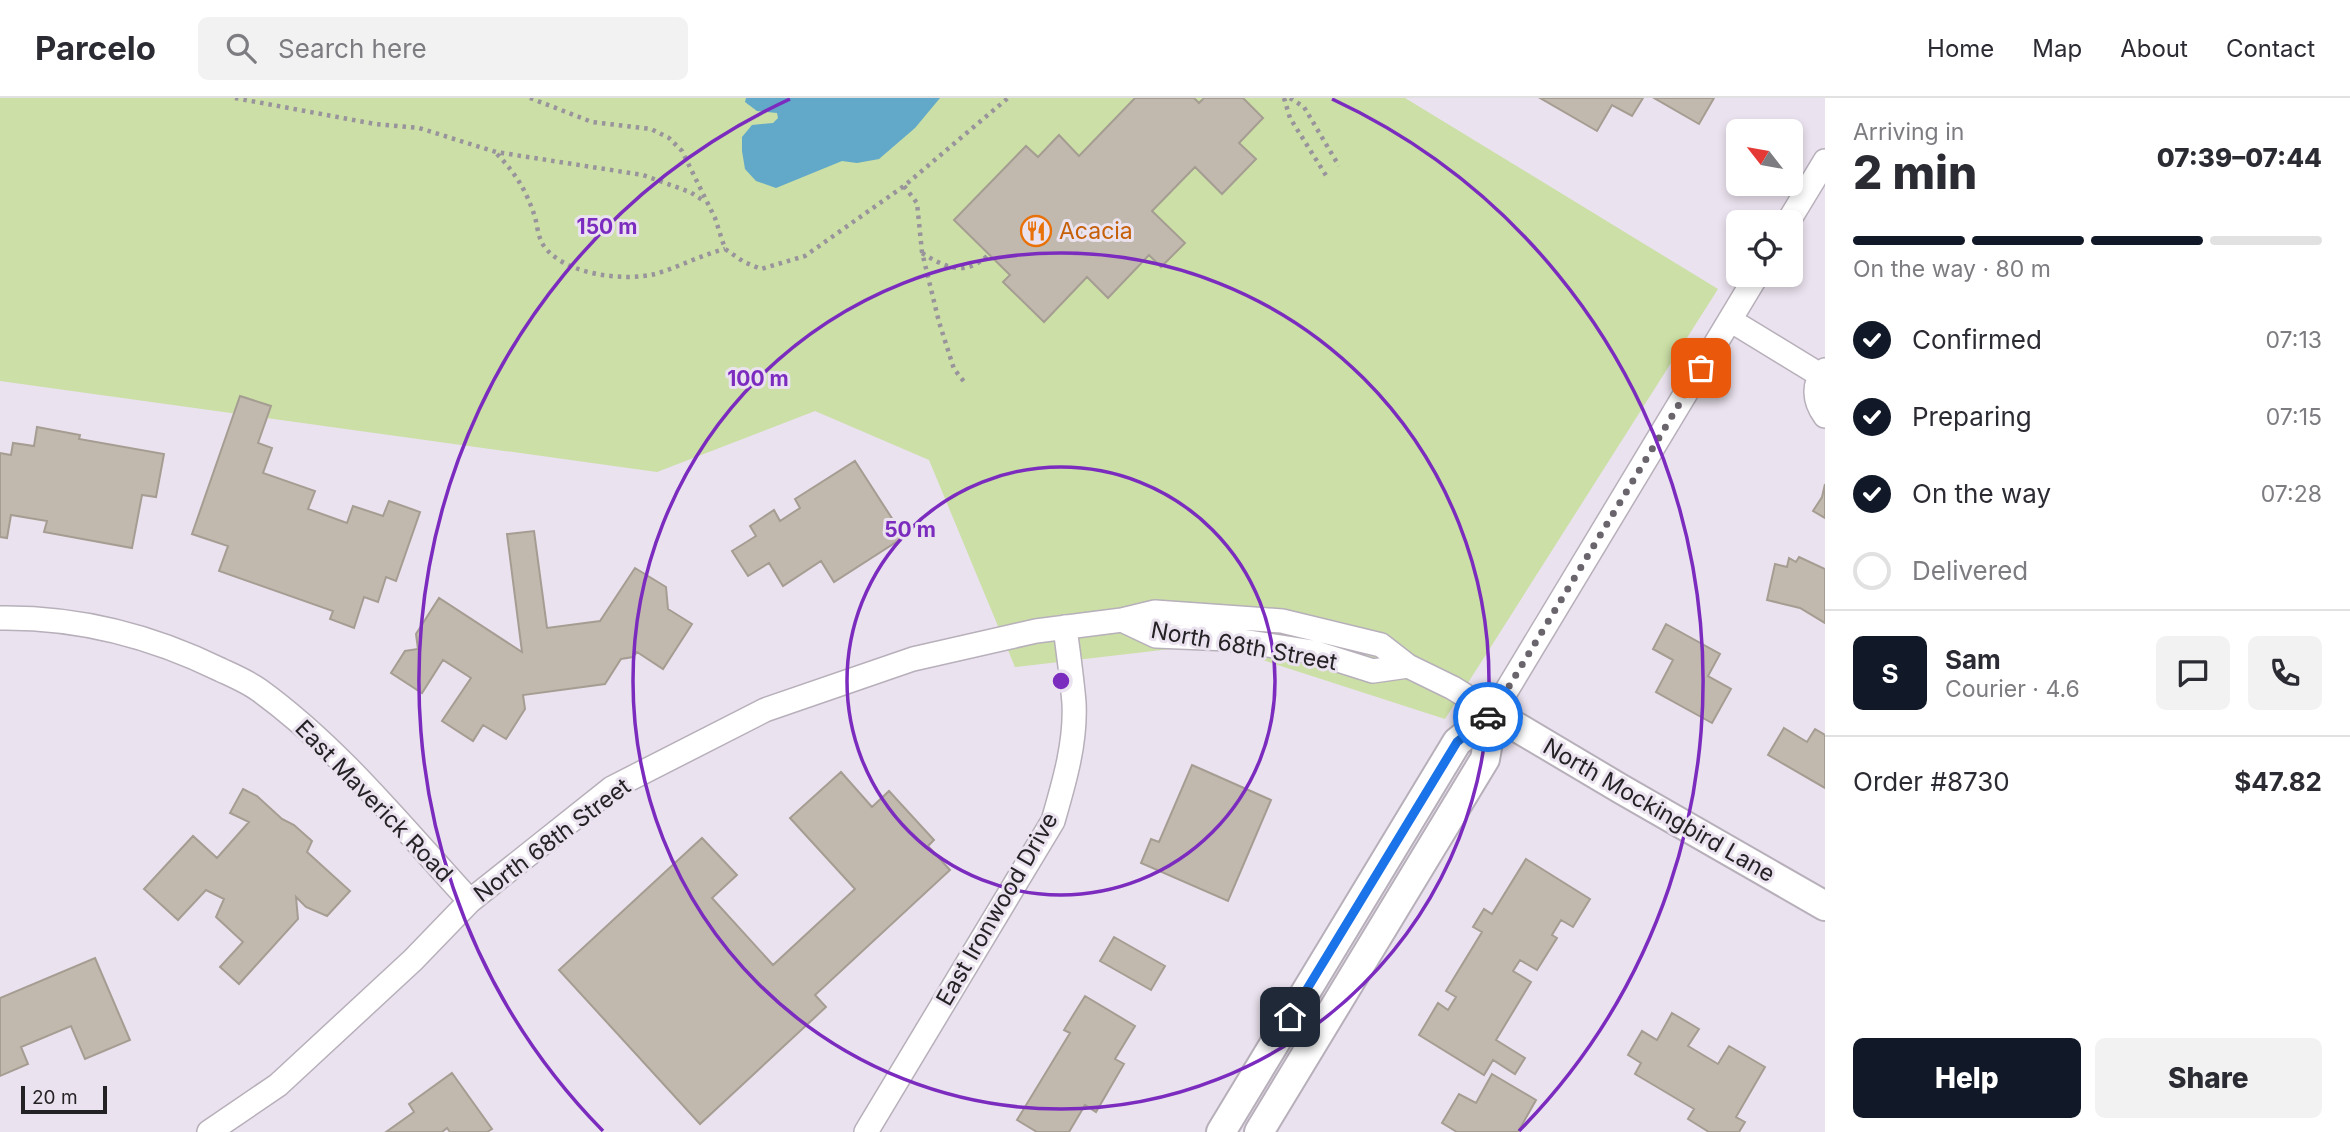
<!DOCTYPE html>
<html lang="en">
<head>
<meta charset="utf-8">
<style>
  :root { --surface:#fff; --page:#f2f2f3; --text:#2b2b33; --muted:#7c7c81; --line:#e1e1e2; --accent:#111827 }
  body { margin:0; font-family:Inter,sans-serif; background:var(--page); color:var(--text); height:100vh; display:flex; flex-direction:column; font-size:26px; white-space:nowrap }
  * { box-sizing:border-box; margin:0 }
  p { font-size:23px; color:var(--muted) }
  .icon { flex:none; width:38px; height:38px; fill:none; stroke:currentColor; stroke-width:2; stroke-linecap:round; stroke-linejoin:round }
  .map { position:relative; flex:1; overflow:hidden }
  .details { display:flex; flex-direction:column; background:var(--surface); width:525px }
  .details>* { flex:none }
  .needle { width:46px; rotate:301deg }
  .buttons { position:absolute; left:1726px; top:21px; display:grid; gap:14px }
  .buttons a { display:grid; place-items:center; width:77px; height:77px; border-radius:10px; background:var(--surface); box-shadow:0 4px 10px #0003; font-size:35px }
  .scale { position:absolute; left:21px; bottom:18px; width:86px; box-sizing:border-box; padding-left:7px; border:4px solid #252226; border-top:0; font-size:19px; line-height:24px; white-space:nowrap; color:#252226; -webkit-text-stroke:5px #eae2ee; paint-order:stroke }
  .pin { position:absolute; display:grid; place-items:center; width:60px; height:60px; color:#fff; margin:-30px; border-radius:14px; box-shadow:0 4px 10px #0006 }
  .courier { position:absolute; display:grid; place-items:center; width:70px; height:70px; margin:-35px; border:5px solid #1a73e8; border-radius:50%; background:#fff; color:#222; box-shadow:0 2px 9px #0007 }
  .summary em { font-style:normal; font-weight:800 }
  .summary div { display:flex; flex-direction:column-reverse }
  .summary { display:flex; align-items:center; justify-content:space-between; height:119px; padding:0 28px }
  h1 { font-size:46px; font-weight:800; line-height:52px }
  .bar { display:grid; grid-template-columns:repeat(4,1fr); gap:10px 7px; align-content:center; height:84px; padding:0 28px }
  .bar i { height:9px; border-radius:5px; background:var(--line) }
  .bar .on { background:var(--accent) }
  .bar p { grid-column:span 4 }
  .line { display:flex; align-items:center; gap:18px; padding:0 28px; border-top:2px solid var(--line) }
  .line div { flex:1 }
  .round { display:grid; place-items:center; flex:none; width:74px; height:74px; border-radius:10px; background:var(--page) }
  ol { padding:0 28px; list-style:none }
  li { display:flex; align-items:center; gap:21px; height:77px }
  li p { margin-inline-start:auto }
  li .icon { padding:7px; border-radius:50%; background:var(--accent); color:#fff; stroke-width:4 }
  li:last-child { color:var(--muted) }
  li i { width:38px; height:38px; border:4px solid var(--line); border-radius:50% }
  .button { display:flex; gap:14px; margin-top:auto; padding:14px 28px }
  .button a { flex:1; height:80px; border-radius:10px; background:var(--accent); color:#fff; font-size:28px; font-weight:800; line-height:80px; text-align:center }
  .button a+a { background:var(--page); color:var(--text) }
  header { display:flex; align-items:center; gap:42px; box-sizing:border-box; height:98px; padding:0 35px; background:var(--surface); border-bottom:2px solid var(--line) }
  header strong { font-size:33px }
  nav { display:flex; gap:38px; margin-inline-start:auto; font-size:24px }
  .search { width:490px; height:63px; background:var(--page); display:flex; align-items:center; gap:18px; box-sizing:border-box; padding:0 24px; border-radius:10px; color:var(--muted); font-size:26px }
  main { display:flex; flex:1; min-height:0 }
  .map>svg:first-child { display:block }
  .green { fill:#cbdfa6 }
  .water { fill:#61a8c9 }
  .building { fill:#c2b9ae; stroke:#a59d92; stroke-width:2 }
  .lines { fill:none; stroke-linecap:round; stroke-linejoin:round }
  .minor-casing { stroke:#b7afba; stroke-width:26 }
  .tertiary-casing { stroke:#b7afba; stroke-width:32 }
  .path { stroke:#99939c; stroke-width:4.5; stroke-dasharray:3.5 5; stroke-linecap:butt }
  .minor { stroke:#fff; stroke-width:23 }
  .tertiary { stroke:#fff; stroke-width:28 }
  .done { stroke:#6a656c; stroke-width:7; stroke-dasharray:0 12.6 }
  .route { stroke:#1a73e8; stroke-width:9 }
  .ring { fill:none; stroke:#7b2cbf; stroke-width:3.5 }
  .labels { text-anchor:middle; stroke-width:6; stroke-linejoin:round; paint-order:stroke }
  .food-label { font-size:23px; fill:#c56008; stroke:#eae2ee; text-anchor:start }
  .street-label { font-size:23px; fill:#252226; stroke:#eae2ee }
  .centre { fill:#7b2cbf; stroke:#eae2ee; stroke-width:3.5 }
  .ring-label { font-size:21px; text-anchor:middle; font-weight:bold; fill:#7b2cbf; stroke:#eae2ee; stroke-width:6; stroke-linejoin:round; paint-order:stroke }
</style>
</head>
<body>
<header>
<strong>Parcelo</strong>
<div class="search"><svg class="icon" aria-label="search" viewBox="0 0 24 24"><circle cx="10" cy="10" r="6"/><path d="M15 15l6 6"/></svg>Search here</div>
<nav><a>Home</a><a>Map</a><a>About</a><a>Contact</a></nav>
</header>
<main>
<div class="map">
<svg width="1825" height="1034" viewBox="0 0 1825 1034">
  <rect width="100%" height="100%" fill="#eae2ee"/>
  <path class="green" d="M 0,0 L 1405,0 L 1718,191 L 1445,621 L 1213,546 L 1015,569 L 929,362 L 815,313 L 657,374 L 0,283 Z"/>
  <path class="water" d="M 746,0 L 940,0 L 915,30 L 879,61 L 857,65 L 842,63 L 776,90 L 756,83 L 745,71 L 742,53 L 742,39 L 752,27 L 773,25 L 778,20 L 777,15 L 757,13 L 745,4 Z"/>
  <path class="building" d="M 1135,0 L 1194,0 L 1199,5 L 1204,0 L 1243,0 L 1263,20 L 1239,45 L 1256,61 L 1222,96 L 1195,69 L 1152,113 L 1185,145 L 1161,169 L 1149,157 L 1108,200 L 1087,179 L 1044,224 L 1003,184 L 1010,177 L 954,122 L 1026,48 L 1038,59 L 1059,37 L 1079,58 Z
    M 1540,0 L 1643,0 L 1632,18 L 1612,7 L 1597,33 Z
    M 1654,0 L 1714,0 L 1699,26 Z
    M 240,298 L 271,308 L 258,345 L 272,350 L 263,375 L 315,393 L 308,411 L 347,425 L 353,408 L 383,418 L 389,403 L 420,414 L 396,483 L 386,479 L 378,504 L 364,499 L 354,530 L 330,521 L 333,513 L 219,473 L 228,448 L 192,436 Z
    M 37,329 L 80,337 L 79,341 L 164,356 L 156,399 L 142,397 L 132,450 L 44,434 L 47,423 L 11,417 L 7,440 L 0,439 L 0,355 L 11,357 L 13,345 L 34,348 Z
    M 855,363 L 904,439 L 834,484 L 821,463 L 783,488 L 769,465 L 748,478 L 732,453 L 756,438 L 750,428 L 774,412 L 780,423 L 800,410 L 795,401 Z
    M 1825,386 L 1825,420 L 1813,413 L 1822,399 Z
    M 534,433 L 547,530 L 600,523 L 635,470 L 666,489 L 668,511 L 692,526 L 663,571 L 637,554 L 633,559 L 621,561 L 605,586 L 523,597 L 525,611 L 506,641 L 483,627 L 473,643 L 442,623 L 471,580 L 443,562 L 422,595 L 391,575 L 405,553 L 418,551 L 416,536 L 439,500 L 522,554 L 507,436 Z
    M 1799,459 L 1825,471 L 1825,525 L 1800,510 L 1767,502 L 1775,466 L 1787,469 L 1789,460 L 1796,464 Z
    M 1666,526 L 1720,556 L 1708,578 L 1731,591 L 1712,625 L 1656,594 L 1673,562 L 1653,551 Z
    M 1784,630 L 1807,644 L 1815,631 L 1825,637 L 1825,690 L 1768,657 Z
    M 1192,667 L 1271,702 L 1228,803 L 1141,765 L 1151,741 L 1159,744 Z
    M 841,674 L 872,709 L 889,693 L 934,742 L 928,748 L 950,772 L 815,897 L 826,909 L 700,1026 L 559,872 L 702,740 L 737,777 L 712,800 L 773,867 L 855,791 L 790,720 Z
    M 243,691 L 257,698 L 282,721 L 294,727 L 312,743 L 307,754 L 350,793 L 327,818 L 306,809 L 296,799 L 298,821 L 239,886 L 220,869 L 243,844 L 216,819 L 224,801 L 206,792 L 178,822 L 144,791 L 193,738 L 217,760 L 249,724 L 230,715 Z
    M 1526,761 L 1590,801 L 1573,829 L 1561,822 L 1552,837 L 1557,840 L 1537,872 L 1520,862 L 1513,873 L 1531,884 L 1496,942 L 1525,960 L 1515,976 L 1493,962 L 1484,977 L 1419,937 L 1438,905 L 1448,912 L 1456,899 L 1446,893 L 1482,834 L 1473,829 L 1484,811 L 1492,816 Z
    M 1114,839 L 1165,868 L 1151,892 L 1100,863 Z
    M 95,860 L 130,942 L 85,961 L 71,928 L 21,949 L 28,966 L 0,978 L 0,900 Z
    M 1085,898 L 1135,928 L 1115,961 L 1124,966 L 1096,1014 L 1085,1007 L 1069,1034 L 1037,1034 L 1017,1022 L 1070,935 L 1064,932 Z
    M 1672,915 L 1699,931 L 1688,948 L 1718,966 L 1729,948 L 1765,969 L 1736,1019 L 1745,1024 L 1739,1034 L 1709,1034 L 1688,1021 L 1694,1011 L 1635,976 L 1641,965 L 1628,957 L 1642,933 L 1657,942 Z
    M 452,975 L 492,1031 L 487,1034 L 450,1034 L 447,1030 L 442,1034 L 386,1034 L 414,1014 L 409,1006 Z
    M 1492,976 L 1536,1002 L 1518,1034 L 1457,1034 L 1442,1025 L 1459,996 L 1476,1005 Z"/>
  <g class="lines">
    <g class="minor-casing">
      <path id="minor" d="M 1788,124 L 1825,63
        M 1730,222 L 1820,277
        M 1825,272 C 1812,286 1814,303 1825,318
        M 0,520 C 77,519 152,538 221,572 C 234,578 248,584 259,592 C 339,650 403,730 470,803
        M 1122,522 L 1156,538 L 1229,541 L 1313,554 L 1373,573 L 1408,568
        M 209,1034 L 278,987 L 413,862 L 470,803 L 612,690 L 765,612 L 913,561 L 1036,533 L 1122,522 L 1155,514 L 1282,523 L 1381,547 L 1408,568 L 1453,590 L 1493,615 L 1757,177
        M 866,1034 L 1053,723 C 1064,685 1076,645 1074,605 C 1072,580 1068,554 1065,529"/>
    </g>
    <g class="tertiary-casing">
      <path id="tertiary" d="M 1493,615 L 1621,691 L 1825,808
        M 1221,1034 L 1457,644 L 1493,615
        M 1259,1034 L 1485,661 L 1493,615"/>
    </g>
    <path class="path" d="M 235,0 L 375,26 L 419,30 L 496,54 L 643,77 L 690,94 L 704,103
      M 530,0 L 592,24 L 651,31 L 669,40 L 682,53 L 715,120 L 725,151 L 744,164 L 761,171 L 805,158 L 904,88 L 1008,0
      M 1284,0 L 1290,20 L 1327,79
      M 1290,0 L 1304,9 L 1339,68
      M 497,56 C 516,76 526,92 535,119 C 537,127 538,137 542,145 C 560,176 622,184 655,176 C 679,169 701,157 725,151
      M 904,88 L 917,105 L 922,154 L 939,224 L 954,271 L 965,285
      M 922,155 C 945,169 964,179 987,158"/>
    <use href="#minor" class="minor"/>
    <use href="#tertiary" class="tertiary"/>
  </g>
  <g class="lines">
    <path class="done" d="M 1488,619 L 1493,615 L 1701,270"/>
    <path class="route" d="M 1290,919 L 1457,644 L 1488,619"/>
  </g>
  <g class="ring">
    <circle cx="1061" cy="583" r="214"/>
    <circle cx="1061" cy="583" r="428"/>
    <path d="M603 1033A642 642 0 0 1 790 1M1332 1A642 642 0 0 1 1519 1033"/>
  </g>
  <defs>
    <g id="restaurant-ring" transform="scale(1.575)"><circle r="9.5" fill="#eae2ee" stroke="#e8710a" stroke-width="1.5"/><path d="M-5-6h1v4h1v-4h1v4h1v-4h1v5L-1.5 .5V6h-2V.5L-5-1ZM5-6V6H3V1.5H1.5Q1.5-4 5-6Z" fill="#e8710a"/></g>
  </defs>
  <g fill-rule="evenodd">
    <use href="#restaurant-ring" x="1036" y="133"/>
  </g>
  <g class="labels">
    <g class="food-label">
      <text x="1059" y="141">Acacia</text>
    </g>
    <g class="street-label">
      <text transform="translate(1244 548) rotate(10)" y="8">North 68th Street</text>
      <text transform="translate(374 703) rotate(46)" y="8">East Maverick Road</text>
      <text transform="translate(1659 712) rotate(30)" y="8">North Mockingbird Lane</text>
      <text transform="translate(552 742) rotate(-37)" y="8">North 68th Street</text>
      <text transform="translate(997 811) rotate(-60)" y="8">East Ironwood Drive</text>
    </g>
  </g>
  <circle cx="1061" cy="583" r="10" class="centre"/>
  <g class="ring-label">
    <text x="607" y="136">150 m</text>
    <text x="758" y="288">100 m</text>
    <text x="910" y="439">50 m</text>
  </g>
</svg>
<div class="buttons">
<a><svg class="needle" viewBox="-14 -14 28 28"><path d="M0-13l5 13h-10z" fill="#e53935"/><path d="M0 13l5-13h-10z" fill="#7c7c81"/></svg></a>
<a><svg class="icon" aria-label="locate" viewBox="0 0 24 24"><circle cx="12" cy="12" r="6"/><path d="M12 2v4M12 18v4M2 12h4M18 12h4"/></svg></a>
</div>
<div class="scale">20 m</div>
<div class="pin" style="left:1701px;top:270px;background:#ea580c"><svg class="icon" aria-label="bag" viewBox="0 0 24 24"><path d="M5 8h14l-1 12H6zM9 8a3 3 0 0 1 6 0"/></svg></div>
<div class="pin" style="left:1290px;top:919px;background:#1f2937"><svg class="icon" aria-label="home" viewBox="0 0 24 24"><path d="M3 11l9-7 9 7M6 9v11h12V9"/></svg></div>
<div class="courier" style="left:1488px;top:619px"><svg class="icon" aria-label="car" viewBox="0 0 24 24"><path d="M5 17H2v-5l4-1 3-4h7l3 4 3 1v5h-3M9 17h6M6 11h13"/><circle cx="7" cy="17" r="2"/><circle cx="17" cy="17" r="2"/></svg></div>
</div>
<section class="details">
<div class="summary"><div><h1>2 min</h1><p>Arriving in</p></div><em>07:39–07:44</em></div>
<div class="bar"><i class="on"></i><i class="on"></i><i class="on"></i><i></i><p>On the way · 80 m</p></div>
<ol>
<li><svg class="icon" aria-label="check" viewBox="0 0 24 24"><path d="M5 12l5 5 9-10"/></svg>Confirmed<p>07:13</p></li>
<li><svg class="icon" aria-label="check" viewBox="0 0 24 24"><path d="M5 12l5 5 9-10"/></svg>Preparing<p>07:15</p></li>
<li><svg class="icon" aria-label="check" viewBox="0 0 24 24"><path d="M5 12l5 5 9-10"/></svg>On the way<p>07:28</p></li>
<li><i></i>Delivered</li>
</ol>
<div class="line" style="height:126px"><b class="round" style="background:var(--accent);color:#fff">S</b><div><b>Sam</b><p>Courier · 4.6</p></div><a class="round"><svg class="icon" aria-label="chat" viewBox="0 0 24 24"><path d="M4 5h16v11H9l-5 4z"/></svg></a><a class="round"><svg class="icon" aria-label="phone" viewBox="0 0 24 24"><path d="M5 4h4l2 5-3 2q2 4 5 5l2-3 5 2v4C11 20 4 13 5 4z"/></svg></a></div>
<div class="line" style="height:91px"><div>Order #8730</div><b>$47.82</b></div>
<div class="button"><a>Help</a><a>Share</a></div>
</section>
</main>
</body>
</html>
